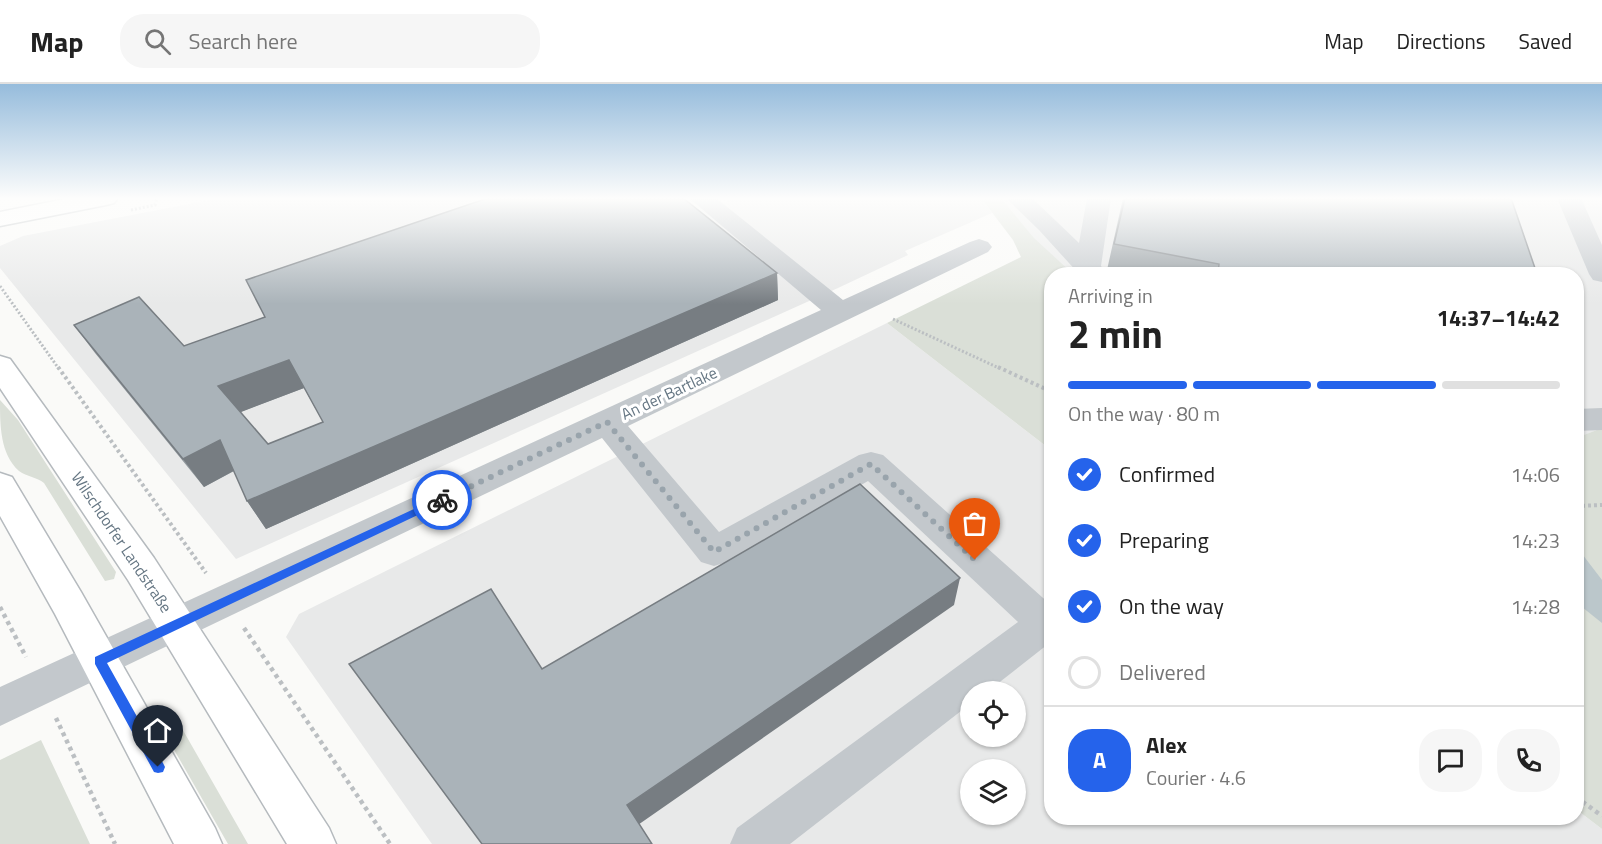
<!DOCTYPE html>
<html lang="en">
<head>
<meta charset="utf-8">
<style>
  :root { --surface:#fff; --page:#f6f6f6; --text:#222; --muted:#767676; --line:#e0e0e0; --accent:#2563eb }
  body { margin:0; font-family:"Titillium Web",sans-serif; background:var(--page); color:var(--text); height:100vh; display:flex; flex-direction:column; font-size:22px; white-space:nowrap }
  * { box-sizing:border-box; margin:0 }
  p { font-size:20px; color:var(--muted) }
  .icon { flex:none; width:33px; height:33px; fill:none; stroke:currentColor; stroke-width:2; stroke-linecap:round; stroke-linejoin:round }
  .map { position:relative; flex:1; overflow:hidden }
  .sheet { position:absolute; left:1044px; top:183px; width:540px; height:558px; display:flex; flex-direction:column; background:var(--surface); border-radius:24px; box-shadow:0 2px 4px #0004 }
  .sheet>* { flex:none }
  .tools { position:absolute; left:960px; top:597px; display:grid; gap:12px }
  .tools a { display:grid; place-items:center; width:66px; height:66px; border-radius:50%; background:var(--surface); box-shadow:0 2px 4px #0004; font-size:30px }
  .pin { position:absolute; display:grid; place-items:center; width:51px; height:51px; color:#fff; margin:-62px -26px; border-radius:50% 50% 50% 0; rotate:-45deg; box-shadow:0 0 6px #0007 }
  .pin .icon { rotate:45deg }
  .courier { position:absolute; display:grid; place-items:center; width:60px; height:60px; margin:-30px; border:4px solid #2563eb; border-radius:50%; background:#fff; color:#222; box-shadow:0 2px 8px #0007 }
  .overview em { font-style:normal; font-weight:700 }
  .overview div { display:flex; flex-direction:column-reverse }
  .overview { display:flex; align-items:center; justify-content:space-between; height:102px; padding:0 24px }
  h1 { font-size:39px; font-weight:700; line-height:45px }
  .bar { display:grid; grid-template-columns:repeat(4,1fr); gap:9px 6px; align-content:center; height:72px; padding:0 24px }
  .bar i { height:8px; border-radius:4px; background:var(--line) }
  .bar .selected { background:var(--accent) }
  .bar p { grid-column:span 4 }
  .line { display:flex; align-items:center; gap:15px; padding:0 24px; border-top:2px solid var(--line) }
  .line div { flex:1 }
  .round { display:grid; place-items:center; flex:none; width:63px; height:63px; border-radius:24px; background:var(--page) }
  ol { padding:0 24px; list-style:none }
  li { display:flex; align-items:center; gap:18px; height:66px }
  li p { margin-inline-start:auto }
  li .icon { padding:6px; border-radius:50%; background:var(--accent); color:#fff; stroke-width:4 }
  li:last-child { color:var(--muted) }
  li i { width:33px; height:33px; border:3px solid var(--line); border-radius:50% }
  header { display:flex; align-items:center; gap:36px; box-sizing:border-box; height:84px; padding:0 30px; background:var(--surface); border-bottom:2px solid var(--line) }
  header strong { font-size:28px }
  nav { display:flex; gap:33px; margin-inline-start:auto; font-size:21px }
  .search { width:420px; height:54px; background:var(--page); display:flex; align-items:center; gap:15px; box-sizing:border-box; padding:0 21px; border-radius:24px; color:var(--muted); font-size:22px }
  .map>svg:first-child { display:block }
  .built { fill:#e8e9e9; fill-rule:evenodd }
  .green { fill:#dadfd7 }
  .water { fill:#bbc7cb }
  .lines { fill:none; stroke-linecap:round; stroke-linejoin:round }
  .major-casing { stroke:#b5babe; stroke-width:3 }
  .path-far2 { stroke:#bbbfc2; stroke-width:3; stroke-dasharray:2 2; stroke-linecap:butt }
  .path-far1 { stroke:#bbbfc2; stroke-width:4; stroke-dasharray:3 3; stroke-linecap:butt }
  .path { stroke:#bbbfc2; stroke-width:4.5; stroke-dasharray:4 4; stroke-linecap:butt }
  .minor { fill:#c3c8cc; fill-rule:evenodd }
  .major { fill:#fff; fill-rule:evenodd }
  .wall { fill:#929a9f; fill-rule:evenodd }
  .shaded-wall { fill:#777d82 }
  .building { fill:#aab3b9; stroke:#777d82; stroke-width:1.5; fill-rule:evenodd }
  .route { fill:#2563eb }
  .done { stroke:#99a4ac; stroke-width:6; stroke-dasharray:0 10.8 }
  .labels { text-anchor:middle; stroke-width:6; stroke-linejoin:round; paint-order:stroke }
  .street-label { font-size:16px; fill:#657683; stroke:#fff }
</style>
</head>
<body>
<header>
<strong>Map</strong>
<div class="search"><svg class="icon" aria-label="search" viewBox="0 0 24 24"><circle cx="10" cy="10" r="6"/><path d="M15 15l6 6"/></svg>Search here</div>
<nav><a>Map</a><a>Directions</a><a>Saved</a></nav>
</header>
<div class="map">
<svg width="1602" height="760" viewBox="0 0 1602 760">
  <rect width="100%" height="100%" fill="#fafaf8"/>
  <path class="built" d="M 220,114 L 717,114 L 723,119 L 735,114 L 981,114 L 992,129 L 905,167 L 908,171 L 838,204 L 236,475 L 0,184 L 0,162 L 23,152 Z
    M 1001,114 L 1602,114 L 1602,344 L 1577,354 L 1576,190 L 1063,190 Z
    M 887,239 L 1051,366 L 1052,734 L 1576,734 L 1577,726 L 1602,745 L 1602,760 L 432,760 L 286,553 L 299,530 ZM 970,608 L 1016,608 L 1016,652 L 970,652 ZM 970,686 L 1016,686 L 1016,730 L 970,730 Z"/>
  <path class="green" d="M 981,114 L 1001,114 L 1034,154 L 1073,190 L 1052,190 L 1051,366 L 887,239 L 1021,173 L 1013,156 Z
    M 0,316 L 18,336 L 116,488 L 114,495 L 105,497 L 44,399 C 37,393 27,393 19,387 C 0,370 0,341 0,316 Z
    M 1602,344 L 1602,745 L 1577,726 L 1576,354 Z
    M 176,634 L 248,760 L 228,760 L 161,643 Z
    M 41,656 L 90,760 L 0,760 L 0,676 Z"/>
  <path class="water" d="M 1576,462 L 1602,496 L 1602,539 L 1577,519 Z"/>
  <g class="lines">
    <g class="major-casing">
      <path id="major" d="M 70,114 L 118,114 L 114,119 L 106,121 L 0,142 L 0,128 Z
        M 0,272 L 10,275 L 154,474 L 329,744 L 336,760 L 287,760 L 128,496 L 0,304 Z
        M 0,389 L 12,393 L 81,508 L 215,744 L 222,760 L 174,760 L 55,530 L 0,432 Z"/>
    </g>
    <path class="path-far2" d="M 131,126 L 155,121 L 157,114
      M 0,202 L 59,285
      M 893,235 L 1001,285"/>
    <path class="path-far1" d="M 58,283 L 206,489
      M 998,283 L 1052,308
      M 1576,422 L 1602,421"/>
    <path class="path" d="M 0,523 L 26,573
      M 244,544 L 390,760
      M 56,634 L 115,760
      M 1576,713 L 1602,732"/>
    <path class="minor" d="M 689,114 L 716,114 L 843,216 L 970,158 L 979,155 L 988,158 L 992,163 L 988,168 L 628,342 L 719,448 L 859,371 L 871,368 L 883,371 L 1052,522 L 1052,557 L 987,608 L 970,608 L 970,620 L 790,760 L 730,760 L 737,744 L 1018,538 L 868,397 L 727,478 L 714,482 L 701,478 L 602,354 L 0,642 L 0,603 L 821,226 Z
      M 1006,114 L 1032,114 L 1079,159 L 1087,114 L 1111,114 L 1101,182 L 1107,190 L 1079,190 L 1039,146 Z
      M 1557,114 L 1581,114 L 1602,161 L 1602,198 L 1593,196 L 1589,190 Z
      M 1602,324 L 1602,346 L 1576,347 L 1576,325 Z"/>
    <use href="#major" class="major"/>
  </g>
  <path class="wall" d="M 1123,114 L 1511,114 L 1537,190 L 1131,190 L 1107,186 Z
    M 777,189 L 778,216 L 266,445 L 247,417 L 234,387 L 204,403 L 95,269 L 74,241 L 184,262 L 265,233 ZM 304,304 L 323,338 L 268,360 L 240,328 Z"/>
  <path class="shaded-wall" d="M 777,189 L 778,216 L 266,445 L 247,417 Z
    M 289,276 L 304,304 L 236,330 L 218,302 Z
    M 220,356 L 239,384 L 204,403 L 183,375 Z
    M 960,494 L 954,521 L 635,743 L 627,721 Z"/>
  <path class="building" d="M 488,114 L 683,114 L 777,189 L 247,417 L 220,356 L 183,375 L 74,241 L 139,213 L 184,262 L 265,233 L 246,196 ZM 289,276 L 323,338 L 268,360 L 218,302 Z
    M 1125,114 L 1511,114 L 1537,190 L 1218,190 L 1219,180 L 1114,160 Z
    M 860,400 L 960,494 L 627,721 L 652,760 L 482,760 L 349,580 L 491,505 L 542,585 Z"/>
  <linearGradient id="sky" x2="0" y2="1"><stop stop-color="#96bcdc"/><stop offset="0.52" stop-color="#fdfdfc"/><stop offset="1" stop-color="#fdfdfc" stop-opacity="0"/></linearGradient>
  <rect width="1602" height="220" fill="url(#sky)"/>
  <path class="route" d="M 442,412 L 447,416 L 445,418 L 107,579 L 163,679 L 165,683 L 163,688 L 158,689 L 154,688 L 95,580 L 95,573 Z"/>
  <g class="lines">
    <path class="done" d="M 442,416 L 607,338 L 714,468 L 871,380 L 975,476"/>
  </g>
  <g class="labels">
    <g class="street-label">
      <text transform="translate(669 309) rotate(-25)" y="6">An der Bartlake</text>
      <text transform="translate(122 458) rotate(56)" y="6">Wilschdorfer Landstraße</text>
    </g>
  </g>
</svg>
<div class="tools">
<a><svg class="icon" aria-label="locate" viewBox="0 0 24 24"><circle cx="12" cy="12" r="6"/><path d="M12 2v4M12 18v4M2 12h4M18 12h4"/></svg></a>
<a><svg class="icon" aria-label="layers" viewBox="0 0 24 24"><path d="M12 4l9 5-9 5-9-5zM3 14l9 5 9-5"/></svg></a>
</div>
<div class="pin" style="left:975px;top:476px;background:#ea580c"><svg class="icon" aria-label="bag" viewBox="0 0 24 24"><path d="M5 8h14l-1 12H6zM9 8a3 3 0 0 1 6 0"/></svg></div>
<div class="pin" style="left:158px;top:683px;background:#1f2937"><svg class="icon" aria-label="home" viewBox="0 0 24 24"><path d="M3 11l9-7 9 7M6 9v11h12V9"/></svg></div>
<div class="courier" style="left:442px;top:416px"><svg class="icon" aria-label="bike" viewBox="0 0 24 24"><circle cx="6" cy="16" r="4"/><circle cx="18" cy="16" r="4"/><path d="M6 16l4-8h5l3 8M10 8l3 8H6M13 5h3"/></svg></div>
<section class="sheet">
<div class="overview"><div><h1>2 min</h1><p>Arriving in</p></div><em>14:37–14:42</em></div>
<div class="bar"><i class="selected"></i><i class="selected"></i><i class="selected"></i><i></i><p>On the way · 80 m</p></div>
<ol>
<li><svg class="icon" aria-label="check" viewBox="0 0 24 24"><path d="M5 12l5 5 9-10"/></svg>Confirmed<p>14:06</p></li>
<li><svg class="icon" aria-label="check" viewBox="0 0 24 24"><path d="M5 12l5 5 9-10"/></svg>Preparing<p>14:23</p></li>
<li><svg class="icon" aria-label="check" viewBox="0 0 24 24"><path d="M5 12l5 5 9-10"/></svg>On the way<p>14:28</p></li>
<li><i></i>Delivered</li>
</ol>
<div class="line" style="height:108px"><b class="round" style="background:var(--accent);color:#fff">A</b><div><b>Alex</b><p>Courier · 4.6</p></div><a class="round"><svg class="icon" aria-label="chat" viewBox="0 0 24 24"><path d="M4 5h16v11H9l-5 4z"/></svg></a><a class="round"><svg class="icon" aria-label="phone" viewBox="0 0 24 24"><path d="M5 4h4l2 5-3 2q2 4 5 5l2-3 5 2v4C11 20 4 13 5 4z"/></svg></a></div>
</section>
</div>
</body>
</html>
